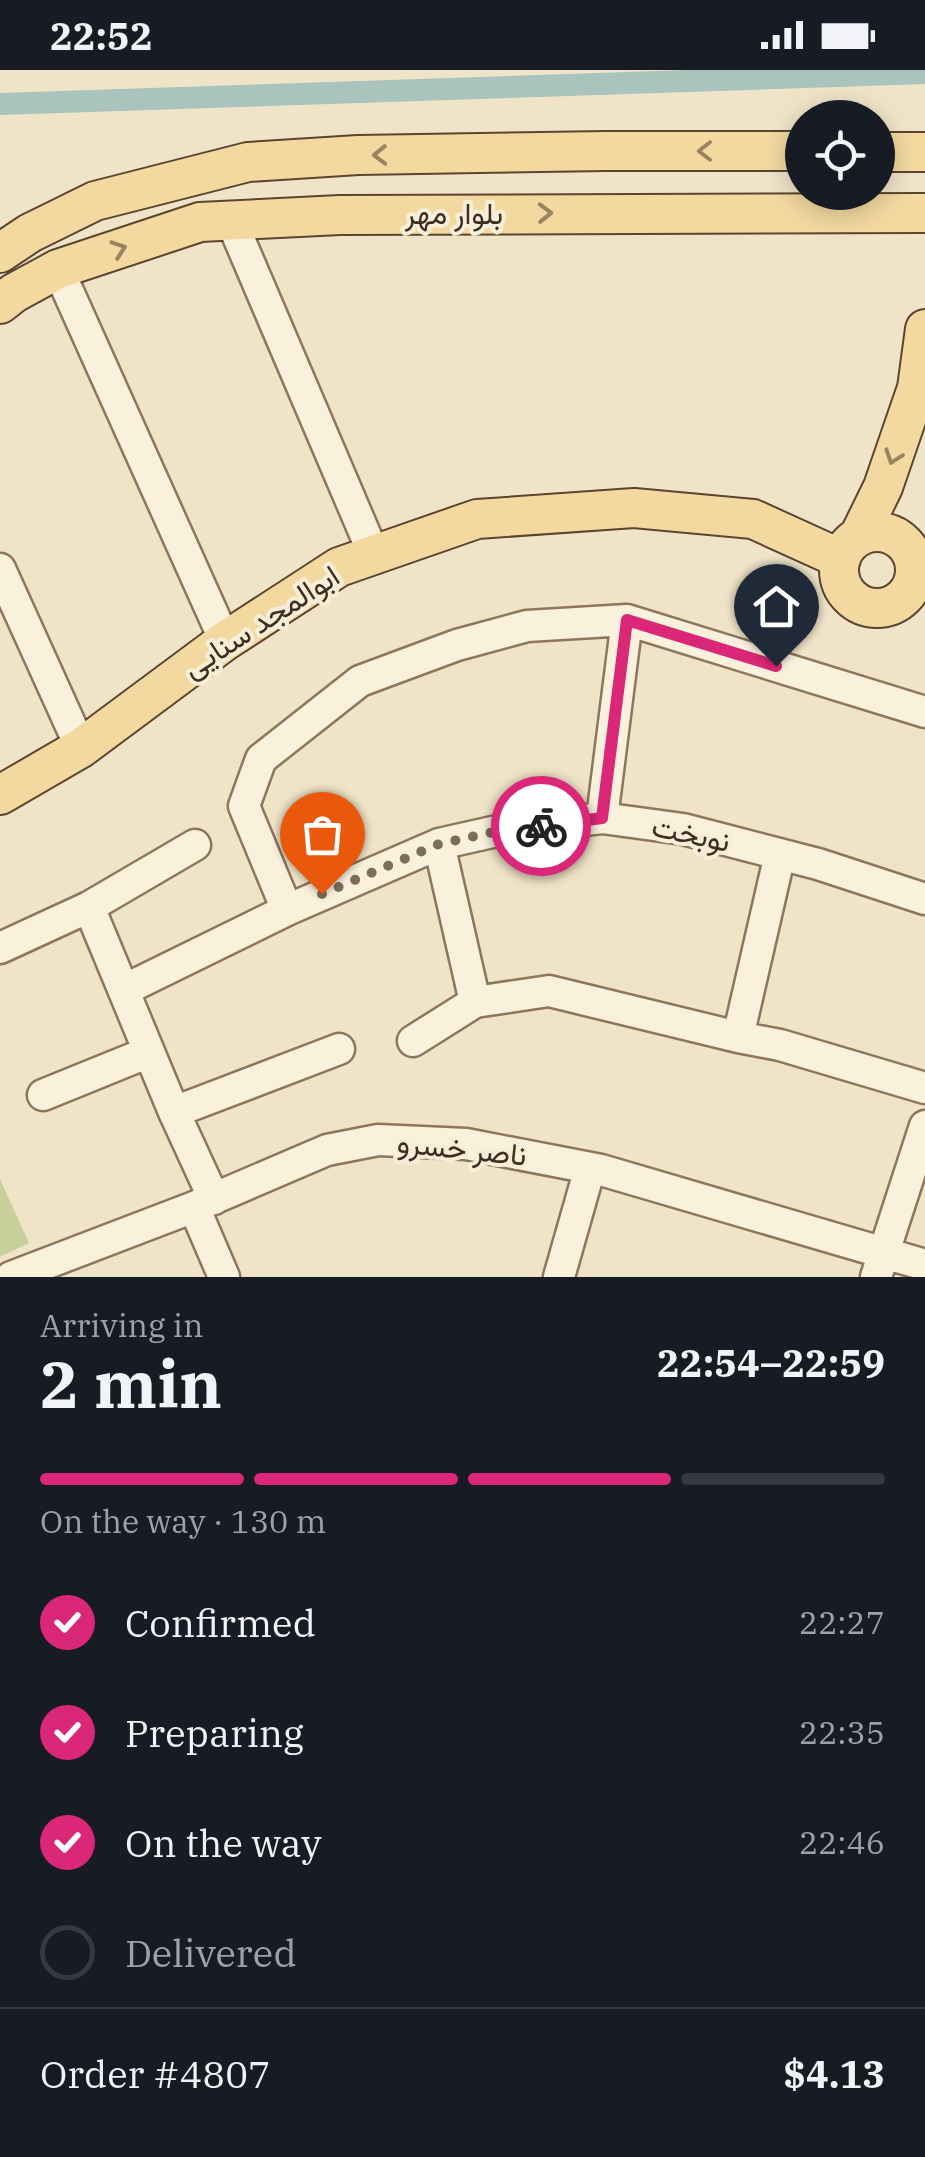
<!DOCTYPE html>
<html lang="en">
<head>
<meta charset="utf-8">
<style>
  :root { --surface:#171b24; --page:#242831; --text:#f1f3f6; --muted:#9ea1a6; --line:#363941; --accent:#db2777 }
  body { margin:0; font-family:"IBM Plex Serif",Vazirmatn,serif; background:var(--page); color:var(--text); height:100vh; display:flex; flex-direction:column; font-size:38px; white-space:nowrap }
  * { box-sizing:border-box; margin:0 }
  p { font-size:32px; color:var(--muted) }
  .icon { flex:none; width:55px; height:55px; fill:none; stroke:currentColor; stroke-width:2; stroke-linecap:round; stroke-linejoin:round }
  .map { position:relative; height:1207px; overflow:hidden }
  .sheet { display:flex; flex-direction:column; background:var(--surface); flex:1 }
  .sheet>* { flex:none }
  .controls { position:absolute; left:785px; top:30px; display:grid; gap:20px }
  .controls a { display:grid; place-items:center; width:110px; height:110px; border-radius:50%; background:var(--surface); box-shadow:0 5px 25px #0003; font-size:50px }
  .pin { position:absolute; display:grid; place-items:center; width:85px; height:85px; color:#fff; margin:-102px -42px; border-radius:50% 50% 50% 0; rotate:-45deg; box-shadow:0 0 10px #0007 }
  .pin .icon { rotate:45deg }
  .courier { position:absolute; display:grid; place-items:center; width:100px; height:100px; margin:-50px; border:8px solid #db2777; border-radius:50%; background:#fff; color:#222; box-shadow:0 2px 12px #0007 }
  .summary em { font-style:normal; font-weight:700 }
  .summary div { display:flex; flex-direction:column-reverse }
  .summary { display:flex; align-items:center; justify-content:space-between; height:170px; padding:0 40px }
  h1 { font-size:65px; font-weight:700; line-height:75px }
  .bar { display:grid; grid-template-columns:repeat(4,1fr); gap:15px 10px; align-content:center; height:120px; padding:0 40px }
  .bar i { height:12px; border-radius:8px; background:var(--line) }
  .bar .selected { background:var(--accent) }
  .bar p { grid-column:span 4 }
  .line { display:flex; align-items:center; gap:25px; padding:0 40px; border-top:2px solid var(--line) }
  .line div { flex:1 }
  ol { padding:0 40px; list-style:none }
  li { display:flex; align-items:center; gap:30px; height:110px }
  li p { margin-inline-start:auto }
  li .icon { padding:10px; border-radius:50%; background:var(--accent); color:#fff; stroke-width:4 }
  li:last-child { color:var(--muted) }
  li i { width:55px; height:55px; border:5px solid var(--line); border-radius:50% }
  .status { display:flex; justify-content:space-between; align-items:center; height:70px; padding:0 50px; background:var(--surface); direction:ltr }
  .status svg { height:28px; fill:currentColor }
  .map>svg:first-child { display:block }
  .green { fill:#c9cf9b }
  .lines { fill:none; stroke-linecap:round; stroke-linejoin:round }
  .canal { stroke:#a9c4bc; stroke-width:22 }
  .minor-casing { stroke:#8d765c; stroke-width:35 }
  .major-casing { stroke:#5b4430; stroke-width:42 }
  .minor { stroke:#faf1dc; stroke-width:30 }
  .major { stroke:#f3d9a0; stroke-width:38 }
  .oneway { stroke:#988460 }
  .done { stroke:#7c6e5b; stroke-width:10; stroke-dasharray:0 18 }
  .route { stroke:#db2777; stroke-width:12 }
  .labels { text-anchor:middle; stroke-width:8; stroke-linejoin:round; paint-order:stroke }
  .street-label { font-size:30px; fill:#3d2e20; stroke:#f7eed8 }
</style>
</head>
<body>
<div class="status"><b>22:52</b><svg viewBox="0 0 49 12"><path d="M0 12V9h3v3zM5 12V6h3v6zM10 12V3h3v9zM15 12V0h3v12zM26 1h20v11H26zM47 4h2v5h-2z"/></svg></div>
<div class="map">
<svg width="925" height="1207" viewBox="0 0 925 1207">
  <rect width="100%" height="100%" fill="#f0e4c8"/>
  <path class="green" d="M 0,1109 L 29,1173 L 0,1187 Z"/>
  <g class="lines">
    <path class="canal" d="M 0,34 L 925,3"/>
    <g class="minor-casing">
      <path id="minor" d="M 231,150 L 374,485
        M 58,199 L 225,571
        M 0,499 L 81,678
        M 602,748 L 627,550
        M 439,774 L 475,932
        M 89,837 L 174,1042 L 214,1129
        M 287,840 L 244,736 L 261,689 L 360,611 L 457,575 L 527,556 L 627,550 L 925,642
        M 0,878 L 89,837 L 195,775
        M 124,920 L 287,840 L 439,774 L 497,761 L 602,748 L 683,759 L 818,794 L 925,829
        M 738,967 L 780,784
        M 413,971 L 475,932 L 549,921 L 738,967 L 780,975 L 925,1018
        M 43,1025 L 149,982
        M 174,1042 L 339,979
        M 194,1137 L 224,1207
        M 11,1207 L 194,1137 L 327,1080 L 378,1070 L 466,1074 L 601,1100 L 925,1195
        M 559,1207 L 590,1098
        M 876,1207 L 925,1056"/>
    </g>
    <g class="major-casing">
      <path id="major" d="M 878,82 L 925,82
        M 0,183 L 30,163 L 95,131 L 248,92 L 358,85 L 606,81 L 802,81
        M 0,234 L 14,223 L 58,199 L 200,152 L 340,145 L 925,143
        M839 500a38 38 0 1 1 76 0a38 38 0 1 1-76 0Z
        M 859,466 L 883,417 L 917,318 L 925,259
        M 0,725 L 81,678 L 225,571 L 339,497 L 477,449 L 634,438 L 753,449 L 841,489"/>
    </g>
    <use href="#minor" class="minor"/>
    <use href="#major" class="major"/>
  </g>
  <defs><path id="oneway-chevron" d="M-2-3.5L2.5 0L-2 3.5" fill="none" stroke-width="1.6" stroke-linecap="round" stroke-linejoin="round" transform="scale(2.5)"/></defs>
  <g class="oneway">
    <use href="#oneway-chevron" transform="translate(705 81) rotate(-180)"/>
    <use href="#oneway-chevron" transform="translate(380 85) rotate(179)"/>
    <use href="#oneway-chevron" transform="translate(545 143) rotate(-1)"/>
    <use href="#oneway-chevron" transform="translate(119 179) rotate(-19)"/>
    <use href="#oneway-chevron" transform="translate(893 387) rotate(109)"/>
  </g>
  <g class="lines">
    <path class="done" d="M 322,824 L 439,774 L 498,761 L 541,756"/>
    <path class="route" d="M 541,756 L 602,748 L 627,550 L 776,596"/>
  </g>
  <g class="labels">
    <g class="street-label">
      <text x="454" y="154">بلوار مهر</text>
      <text transform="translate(261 552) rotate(-33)" y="10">ابوالمجد سنایی</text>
      <text transform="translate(691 764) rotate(12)" y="10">نوبخت</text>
      <text transform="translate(462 1079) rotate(6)" y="10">ناصر خسرو</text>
    </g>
  </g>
</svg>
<div class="controls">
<a><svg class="icon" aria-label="locate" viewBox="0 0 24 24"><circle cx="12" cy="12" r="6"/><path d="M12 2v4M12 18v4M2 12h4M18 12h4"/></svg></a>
</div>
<div class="pin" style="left:322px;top:824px;background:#ea580c"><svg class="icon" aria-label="bag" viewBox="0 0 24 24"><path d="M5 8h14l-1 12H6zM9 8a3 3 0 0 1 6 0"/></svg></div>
<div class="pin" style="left:776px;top:596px;background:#1f2937"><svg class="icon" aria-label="home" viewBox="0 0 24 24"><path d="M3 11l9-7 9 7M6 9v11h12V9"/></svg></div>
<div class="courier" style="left:541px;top:756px"><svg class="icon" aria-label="bike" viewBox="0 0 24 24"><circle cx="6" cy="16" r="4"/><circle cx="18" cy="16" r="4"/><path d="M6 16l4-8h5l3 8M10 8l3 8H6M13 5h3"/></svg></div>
</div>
<section class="sheet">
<div class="summary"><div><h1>2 min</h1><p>Arriving in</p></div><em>22:54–22:59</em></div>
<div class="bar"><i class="selected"></i><i class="selected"></i><i class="selected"></i><i></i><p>On the way · 130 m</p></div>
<ol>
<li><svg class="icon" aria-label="check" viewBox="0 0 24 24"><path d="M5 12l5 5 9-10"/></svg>Confirmed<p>22:27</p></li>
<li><svg class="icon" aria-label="check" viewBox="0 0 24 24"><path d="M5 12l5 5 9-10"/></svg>Preparing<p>22:35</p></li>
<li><svg class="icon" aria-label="check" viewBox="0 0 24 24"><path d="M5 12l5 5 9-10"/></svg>On the way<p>22:46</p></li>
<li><i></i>Delivered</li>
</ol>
<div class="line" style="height:130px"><div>Order #4807</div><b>$4.13</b></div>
</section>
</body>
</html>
